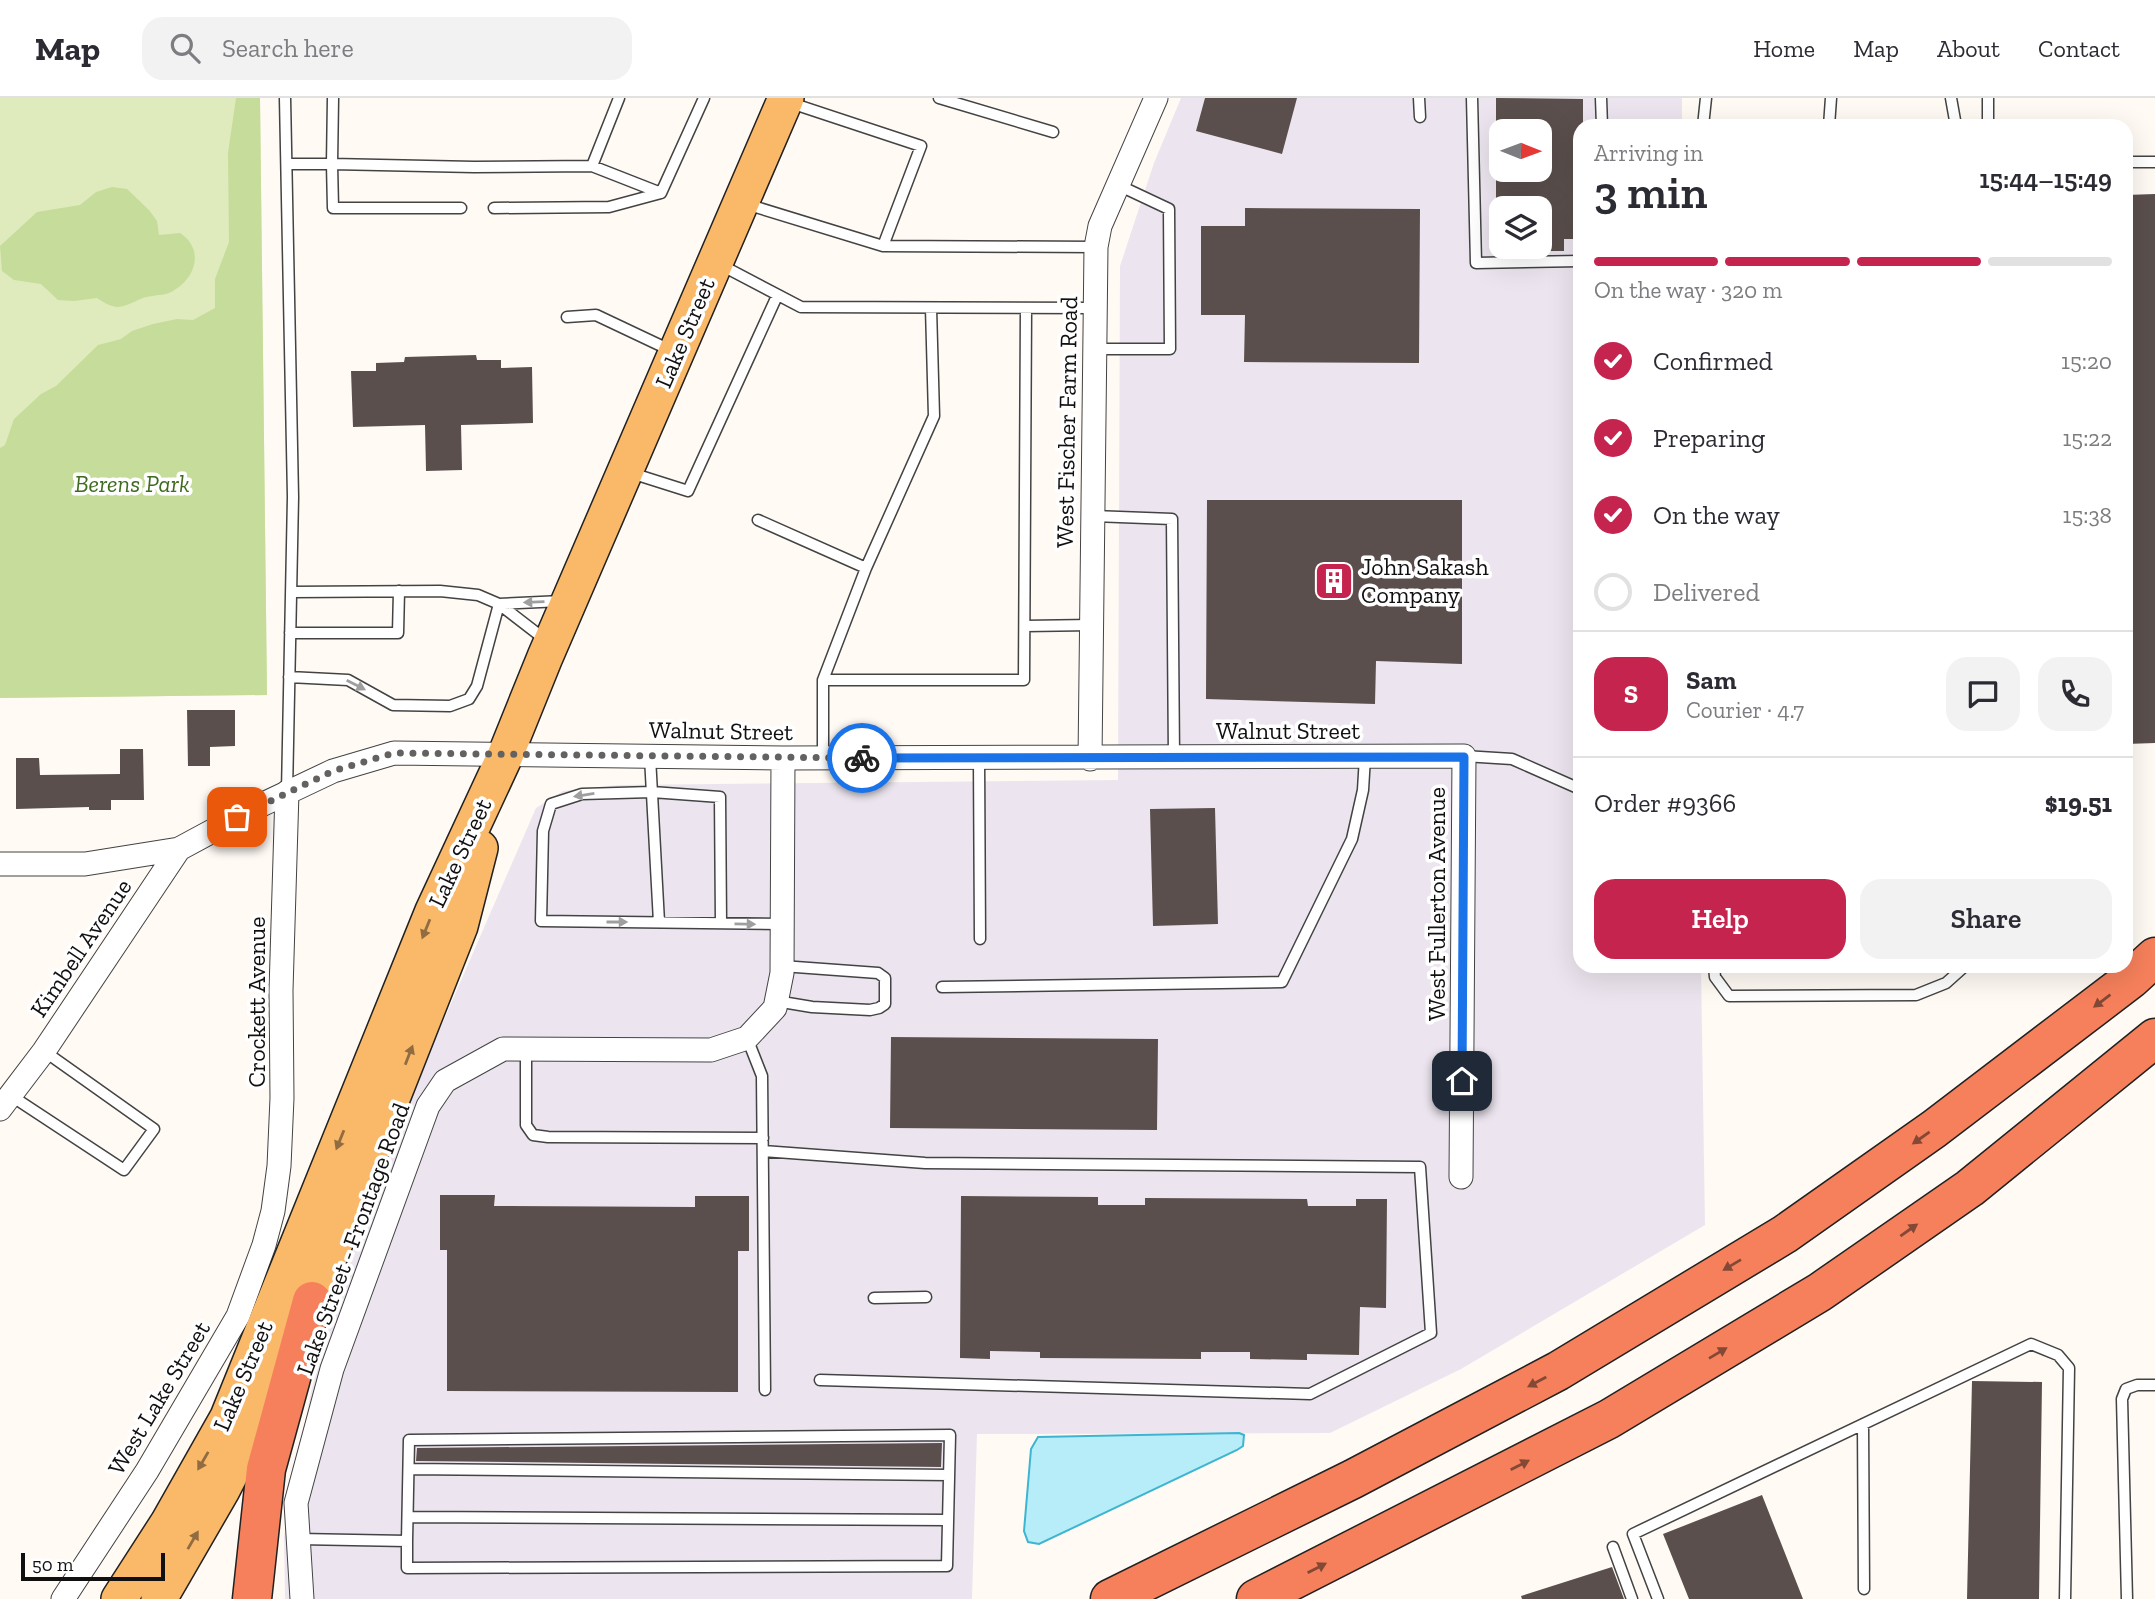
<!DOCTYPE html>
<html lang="en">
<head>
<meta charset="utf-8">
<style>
  :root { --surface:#fff; --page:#f2f2f3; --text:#2b2b33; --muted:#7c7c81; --line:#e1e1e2; --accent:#c5244e }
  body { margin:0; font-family:"Zilla Slab",serif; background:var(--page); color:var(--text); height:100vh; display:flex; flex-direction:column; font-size:26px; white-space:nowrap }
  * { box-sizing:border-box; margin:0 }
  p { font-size:23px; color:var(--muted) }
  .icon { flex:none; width:38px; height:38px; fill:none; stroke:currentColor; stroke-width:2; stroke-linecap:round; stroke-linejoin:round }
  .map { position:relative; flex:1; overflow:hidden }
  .details { position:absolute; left:1573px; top:21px; width:560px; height:854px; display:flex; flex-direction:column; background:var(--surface); border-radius:21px; box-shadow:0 7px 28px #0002 }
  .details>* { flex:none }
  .needle { width:46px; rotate:91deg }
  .buttons { position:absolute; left:1489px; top:21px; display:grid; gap:14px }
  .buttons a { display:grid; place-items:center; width:63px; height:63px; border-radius:14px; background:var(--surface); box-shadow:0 7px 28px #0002; font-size:35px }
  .scale { position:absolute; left:21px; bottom:18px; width:144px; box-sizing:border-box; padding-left:7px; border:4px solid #101010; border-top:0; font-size:19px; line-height:24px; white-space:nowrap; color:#101010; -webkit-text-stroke:5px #fff; paint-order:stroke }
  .pin { position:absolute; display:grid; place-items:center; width:60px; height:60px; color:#fff; margin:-30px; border-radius:14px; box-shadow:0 4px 10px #0006 }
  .courier { position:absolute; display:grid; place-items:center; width:70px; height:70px; margin:-35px; border:5px solid #1a73e8; border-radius:50%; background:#fff; color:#222; box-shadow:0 2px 9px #0007 }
  .summary em { font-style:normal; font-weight:600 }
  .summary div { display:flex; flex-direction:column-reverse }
  .summary { display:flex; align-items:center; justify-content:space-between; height:119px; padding:0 21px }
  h1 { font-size:46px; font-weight:600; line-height:52px }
  .bar { display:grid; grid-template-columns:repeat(4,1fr); gap:10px 7px; align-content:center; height:84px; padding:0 21px }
  .bar i { height:9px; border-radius:5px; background:var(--line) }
  .bar .on { background:var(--accent) }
  .bar p { grid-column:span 4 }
  .line { display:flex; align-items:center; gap:18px; padding:0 21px; border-top:2px solid var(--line) }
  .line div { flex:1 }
  .round { display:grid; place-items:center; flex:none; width:74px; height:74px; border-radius:21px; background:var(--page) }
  ol { padding:0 21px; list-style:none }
  li { display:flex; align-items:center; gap:21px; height:77px }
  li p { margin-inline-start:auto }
  li .icon { padding:7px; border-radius:50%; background:var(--accent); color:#fff; stroke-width:4 }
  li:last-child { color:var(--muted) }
  li i { width:38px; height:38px; border:4px solid var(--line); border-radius:50% }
  .primary-button { display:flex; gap:14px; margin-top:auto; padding:14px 21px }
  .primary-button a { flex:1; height:80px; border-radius:21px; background:var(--accent); color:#fff; font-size:28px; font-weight:600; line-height:80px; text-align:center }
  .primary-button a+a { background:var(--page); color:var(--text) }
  header { display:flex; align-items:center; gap:42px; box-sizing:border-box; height:98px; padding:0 35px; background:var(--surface); border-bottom:2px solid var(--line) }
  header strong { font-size:33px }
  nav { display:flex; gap:38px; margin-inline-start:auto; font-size:24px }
  .search { width:490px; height:63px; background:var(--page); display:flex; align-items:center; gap:18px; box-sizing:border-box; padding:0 24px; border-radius:21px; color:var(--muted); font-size:26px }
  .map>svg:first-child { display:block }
  .industrial { fill:#ece5ef; fill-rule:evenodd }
  .green { fill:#dfebbc }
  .forest { fill:#c6dc9b }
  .water { fill:#b7edf8; stroke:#3db5d0; stroke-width:2 }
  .building { fill:#5a4f4c }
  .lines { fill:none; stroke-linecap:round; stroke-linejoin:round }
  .service-casing { stroke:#434343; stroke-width:13 }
  .minor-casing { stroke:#434343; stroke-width:25 }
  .primary-casing { stroke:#212121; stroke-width:38 }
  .motorway-casing { stroke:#212121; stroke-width:41 }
  .service { stroke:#fff; stroke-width:10 }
  .minor { stroke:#fff; stroke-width:23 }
  .primary { stroke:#fab869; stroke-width:35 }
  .motorway { stroke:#f6805b; stroke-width:38 }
  .oneway { fill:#9f9f9f }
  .oneway2 { fill:#916c41 }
  .oneway3 { fill:#834836 }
  .done { stroke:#646260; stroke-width:7; stroke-dasharray:0 12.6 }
  .route { stroke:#1a73e8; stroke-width:9 }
  .labels { text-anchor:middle; stroke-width:7; stroke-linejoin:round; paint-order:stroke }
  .street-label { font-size:24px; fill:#101010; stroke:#fff }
  .park-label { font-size:24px; font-style:italic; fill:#3f6b1e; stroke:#fff }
  .poi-label { font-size:24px; fill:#101010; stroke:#fff; text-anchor:start }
</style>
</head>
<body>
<header>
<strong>Map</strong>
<div class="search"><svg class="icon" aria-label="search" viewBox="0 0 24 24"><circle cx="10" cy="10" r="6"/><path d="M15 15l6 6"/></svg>Search here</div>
<nav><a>Home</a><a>Map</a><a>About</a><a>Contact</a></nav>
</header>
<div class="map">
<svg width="2155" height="1501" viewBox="0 0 2155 1501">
  <rect width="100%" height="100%" fill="#fffaf4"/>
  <path class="industrial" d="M 1181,0 L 1682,0 L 1682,28 L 1580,28 L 1580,868 L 1701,868 L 1705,1127 L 1461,1271 L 1330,1335 L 977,1336 L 972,1501 L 285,1501 L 284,1439 L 311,1294 L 360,1115 L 536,710 L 563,693 L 619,687 L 1118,682 L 1120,168 L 1154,65 ZM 1502,33 L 1540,33 L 1540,72 L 1502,72 ZM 1502,110 L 1540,110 L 1540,149 L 1502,149 Z"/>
  <path class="green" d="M 0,0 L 260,0 L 267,597 L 0,600 Z"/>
  <path class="forest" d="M 236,0 L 260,0 L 267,597 L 0,600 L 0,350 L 5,347 L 14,321 L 41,296 L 56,288 L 98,247 L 121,241 L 132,233 L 153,226 L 177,221 L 193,222 L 215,210 L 215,181 L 229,144 L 228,55 Z
    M 112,89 L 127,91 L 149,112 L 157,123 L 159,137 L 180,135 C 206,152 195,183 169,195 C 160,198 151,197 143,200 C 135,203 125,209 117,209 C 109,208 103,204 97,200 L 74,203 L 58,202 L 41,186 L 14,182 L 2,173 L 0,148 L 37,114 L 80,107 L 96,94 Z"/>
  <path class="water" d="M 1239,1335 L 1244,1337 L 1243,1348 L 1237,1352 L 1039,1446 L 1028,1444 L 1024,1433 L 1031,1351 L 1038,1339 Z"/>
  <path class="building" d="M 1205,0 L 1297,0 L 1282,56 L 1196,33 Z
    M 1496,0 L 1583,1 L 1583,28 L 1580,28 L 1580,141 L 1564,141 L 1564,153 L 1540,153 L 1540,110 L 1496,110 L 1496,72 L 1540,72 L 1540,33 L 1496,33 Z
    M 2155,96 L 2155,645 L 2126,646 L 2126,97 Z
    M 1245,110 L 1420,111 L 1419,265 L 1244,264 L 1245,217 L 1201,217 L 1201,128 L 1245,128 Z
    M 476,257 L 477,262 L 501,262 L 501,270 L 532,269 L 533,325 L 461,327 L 462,372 L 426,373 L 425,327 L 353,329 L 351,273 L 376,273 L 376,265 L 404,264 L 405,259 Z
    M 1207,402 L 1462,402 L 1462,566 L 1376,563 L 1375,606 L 1206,601 Z
    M 187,612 L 235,612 L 235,648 L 210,649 L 210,668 L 188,668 Z
    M 120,651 L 143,651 L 144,702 L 111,702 L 111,712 L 89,712 L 89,709 L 16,711 L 16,660 L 39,660 L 40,677 L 120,676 Z
    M 1215,710 L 1218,826 L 1153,828 L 1150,711 Z
    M 891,939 L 1158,941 L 1157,1032 L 890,1030 Z
    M 440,1097 L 495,1097 L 494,1108 L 695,1109 L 695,1098 L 749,1098 L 749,1153 L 738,1153 L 738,1294 L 447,1293 L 447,1152 L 440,1152 Z
    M 961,1098 L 1098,1099 L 1098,1107 L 1145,1107 L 1145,1100 L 1307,1101 L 1308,1108 L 1356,1108 L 1356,1101 L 1387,1101 L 1386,1210 L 1360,1209 L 1359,1257 L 1307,1256 L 1307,1262 L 1250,1261 L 1250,1254 L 1201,1254 L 1201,1261 L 1040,1260 L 1040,1254 L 990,1253 L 990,1261 L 960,1260 Z
    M 1972,1283 L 2042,1284 L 2039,1501 L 1967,1501 Z
    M 942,1345 L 941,1369 L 416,1363 L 417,1350 Z
    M 1762,1397 L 1803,1501 L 1689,1501 L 1663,1436 Z
    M 1612,1469 L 1624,1501 L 1522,1501 L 1521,1498 Z"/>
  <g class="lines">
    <g class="service-casing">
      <path id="service" d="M 285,0 L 293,399 L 287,694
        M 333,0 L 332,66 L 474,69 L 592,68
        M 619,0 L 592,68 L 661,95 L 704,0
        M 939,0 L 1053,34
        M 1419,0 L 1420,19
        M 1472,0 L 1476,165 L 1580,163
        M 1601,0 L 1602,28
        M 1951,0 L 1956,28
        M 1988,0 L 1988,28
        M 1703,28 L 1706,0
        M 1829,28 L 1831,0
        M 2126,64 L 2155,64
        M 287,66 L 332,66 L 333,110 L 461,110
        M 746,106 L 883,148 L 921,48 L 788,4
        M 494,110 L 609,109 L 661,95
        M 883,148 L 1096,149
        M 719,166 L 801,209 L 1094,210
        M 567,219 L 596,217 L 670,252
        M 1094,251 L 1170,251 L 1169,111 L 1118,87
        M 628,374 L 688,393 L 777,198
        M 1093,418 L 1172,421 L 1174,660
        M 758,422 L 866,470
        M 292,494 L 440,493 L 478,497 L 499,506 L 547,543
        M 499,506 L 562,503
        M 1025,528 L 1092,527
        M 290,535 L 398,535 L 399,493
        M 289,579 L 348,582 L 393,607 L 450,608 L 469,601 L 477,588 L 499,506
        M 823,582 L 1024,582 L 1026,210
        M 1464,658 L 1512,661 L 1580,691
        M 650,659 L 659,824
        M 823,660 L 823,582 L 866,470 L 934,318 L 931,210
        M 979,661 L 980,841
        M 721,825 L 720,699 L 652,694 L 582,696 L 551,706 L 543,733 L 541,823 L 782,826
        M 1714,868 L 1715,879 L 1729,898 L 1916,897 L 1946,885 L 1965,868
        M 942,889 L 1282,884 L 1352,741 L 1363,692 L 1365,659
        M 776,903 L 812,909 L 870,912 L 879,910 L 885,906 L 885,880 L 878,875 L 782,868
        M 747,940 L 762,978 L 765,1292
        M 526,952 L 526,1027 L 533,1037 L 548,1039 L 763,1040
        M 10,997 L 124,1072 L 154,1031 L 44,953
        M 763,1053 L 925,1065 L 1420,1069 L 1431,1235 L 1310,1296 L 820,1282
        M 874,1200 L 926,1199
        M 1863,1326 L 1864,1491
        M 409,1371 L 949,1377
        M 408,1419 L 948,1422
        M 299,1441 L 407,1443 L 409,1342 L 950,1337 L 947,1468 L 407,1470 L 407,1443
        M 1613,1449 L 1632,1501
        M 1658,1501 L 1633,1436 L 2031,1246 L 2058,1257 L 2069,1270 L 2065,1501
        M 2127,1501 L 2122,1301 L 2126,1291 L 2137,1287 L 2155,1287"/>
    </g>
    <g class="minor-casing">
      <path id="minor" d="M 1090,661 L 1096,149 L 1100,128 L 1156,0
        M 0,766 L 85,766 L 179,751 L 257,709 L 333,673 L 394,655 L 783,660 L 1464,658 L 1461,1079
        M 0,1011 L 44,953 L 179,751
        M 63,1501 L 147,1373 L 238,1218 L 264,1147 L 273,1113 L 279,1068 L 282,1000 L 281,892 L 287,694
        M 302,1501 L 296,1405 L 332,1271 L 428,1008 L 445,983 L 503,951 L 711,952 L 747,940 L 775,910 L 782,875 L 783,660"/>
    </g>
    <g class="primary-casing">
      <path id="primary" d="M 119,1501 L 168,1425 L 228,1319 L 433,813 L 505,658 L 545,559 L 786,0
        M 159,1501 L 222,1392 L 256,1326 L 312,1203 L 460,828 L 480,750"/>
    </g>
    <g class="motorway-casing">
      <path id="motorway" d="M 252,1501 L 266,1371 L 312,1203
        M 1110,1501 L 1353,1381 L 1558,1273 L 1785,1136 L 1934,1031 L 2131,881 L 2155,859
        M 1256,1501 L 1609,1321 L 1820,1194 L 1970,1090 L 2155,940"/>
    </g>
    <use href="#service" class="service"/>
    <use href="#minor" class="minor"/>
    <use href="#primary" class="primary"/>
    <use href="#motorway" class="motorway"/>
  </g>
  <defs><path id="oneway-solid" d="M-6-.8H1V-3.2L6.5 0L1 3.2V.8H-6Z" transform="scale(1.75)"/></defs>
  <g class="oneway">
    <use href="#oneway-solid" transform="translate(534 504) rotate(178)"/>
    <use href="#oneway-solid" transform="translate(356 587) rotate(27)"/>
    <use href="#oneway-solid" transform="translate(584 697) rotate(171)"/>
    <use href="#oneway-solid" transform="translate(617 824)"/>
    <use href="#oneway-solid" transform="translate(745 826) rotate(1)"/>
  </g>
  <g class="oneway2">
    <use href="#oneway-solid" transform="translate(426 831) rotate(112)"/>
    <use href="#oneway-solid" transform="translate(409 957) rotate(-69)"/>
    <use href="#oneway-solid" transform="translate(340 1042) rotate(112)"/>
    <use href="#oneway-solid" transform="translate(203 1363) rotate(120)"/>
    <use href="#oneway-solid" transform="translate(193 1442) rotate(-60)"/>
  </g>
  <g class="oneway3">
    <use href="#oneway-solid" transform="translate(2102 903) rotate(143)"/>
    <use href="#oneway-solid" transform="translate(1921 1040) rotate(145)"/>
    <use href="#oneway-solid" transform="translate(1909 1132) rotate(-35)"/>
    <use href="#oneway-solid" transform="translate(1732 1167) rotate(149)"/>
    <use href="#oneway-solid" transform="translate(1718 1255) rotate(-31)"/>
    <use href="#oneway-solid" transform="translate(1537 1284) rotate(152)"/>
    <use href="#oneway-solid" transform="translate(1520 1367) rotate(-27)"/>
    <use href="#oneway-solid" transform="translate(1317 1470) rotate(-27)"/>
  </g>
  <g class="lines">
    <path class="done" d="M 237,719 L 333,673 L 394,655 L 862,660"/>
    <path class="route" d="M 862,660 L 1464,659 L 1462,983"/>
  </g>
  <defs>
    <g id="building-square" transform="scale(2.0125)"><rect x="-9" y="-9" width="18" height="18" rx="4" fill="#c5244e" stroke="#fff"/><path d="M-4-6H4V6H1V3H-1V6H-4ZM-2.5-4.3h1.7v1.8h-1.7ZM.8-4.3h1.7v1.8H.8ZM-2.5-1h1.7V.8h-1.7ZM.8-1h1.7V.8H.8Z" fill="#fff"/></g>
  </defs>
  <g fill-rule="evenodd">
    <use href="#building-square" x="1334" y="483"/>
  </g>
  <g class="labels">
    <g class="street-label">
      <text transform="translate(685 235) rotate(-67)" y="8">Lake Street</text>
      <text transform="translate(1067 324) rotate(-89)" y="8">West Fischer Farm Road</text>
      <text transform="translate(721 633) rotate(1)" y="8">Walnut Street</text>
      <text x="1288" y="641">Walnut Street</text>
      <text transform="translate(460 755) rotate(-65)" y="8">Lake Street</text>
      <text transform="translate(1437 806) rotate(-90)" y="8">West Fullerton Avenue</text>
      <text transform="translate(81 850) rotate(-56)" y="8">Kimbell Avenue</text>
      <text transform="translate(257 904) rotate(-90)" y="8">Crockett Avenue</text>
      <text transform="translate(353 1141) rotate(-70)" y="8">Lake Street - Frontage Road</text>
      <text transform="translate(243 1278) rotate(-67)" y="8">Lake Street</text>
      <text transform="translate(159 1300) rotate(-59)" y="8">West Lake Street</text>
    </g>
    <g class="park-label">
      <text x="132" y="394">Berens Park</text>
    </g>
    <g class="poi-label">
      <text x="1361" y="477">John Sakash<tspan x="1361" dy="28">Company</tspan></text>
    </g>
  </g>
</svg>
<div class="buttons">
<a><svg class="needle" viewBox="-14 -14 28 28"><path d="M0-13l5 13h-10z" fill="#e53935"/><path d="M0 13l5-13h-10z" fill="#7c7c81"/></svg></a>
<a><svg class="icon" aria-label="layers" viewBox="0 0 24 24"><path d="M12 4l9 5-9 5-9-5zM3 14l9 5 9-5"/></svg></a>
</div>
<div class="scale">50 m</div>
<div class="pin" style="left:237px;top:719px;background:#ea580c"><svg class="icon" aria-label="bag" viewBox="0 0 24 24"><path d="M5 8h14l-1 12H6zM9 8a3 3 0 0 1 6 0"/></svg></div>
<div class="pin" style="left:1462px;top:983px;background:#1f2937"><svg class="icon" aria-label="home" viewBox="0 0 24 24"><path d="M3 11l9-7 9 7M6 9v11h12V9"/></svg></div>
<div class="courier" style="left:862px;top:660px"><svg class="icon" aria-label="bike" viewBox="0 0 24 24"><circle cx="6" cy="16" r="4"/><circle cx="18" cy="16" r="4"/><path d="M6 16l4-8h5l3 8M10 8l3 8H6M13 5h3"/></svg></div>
<section class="details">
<div class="summary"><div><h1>3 min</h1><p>Arriving in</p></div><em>15:44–15:49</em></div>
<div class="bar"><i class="on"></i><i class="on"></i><i class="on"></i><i></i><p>On the way · 320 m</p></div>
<ol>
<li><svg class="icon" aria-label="check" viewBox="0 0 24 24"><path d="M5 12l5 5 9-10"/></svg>Confirmed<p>15:20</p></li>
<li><svg class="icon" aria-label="check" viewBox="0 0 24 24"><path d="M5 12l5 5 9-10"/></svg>Preparing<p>15:22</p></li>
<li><svg class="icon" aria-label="check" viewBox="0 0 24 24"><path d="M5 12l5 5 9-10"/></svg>On the way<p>15:38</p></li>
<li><i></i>Delivered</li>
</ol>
<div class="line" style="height:126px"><b class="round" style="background:var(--accent);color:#fff">S</b><div><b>Sam</b><p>Courier · 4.7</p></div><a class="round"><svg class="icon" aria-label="chat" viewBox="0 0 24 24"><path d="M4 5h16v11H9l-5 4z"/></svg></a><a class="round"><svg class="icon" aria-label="phone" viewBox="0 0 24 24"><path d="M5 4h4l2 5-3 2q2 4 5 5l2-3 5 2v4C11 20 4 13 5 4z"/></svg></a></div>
<div class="line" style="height:91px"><div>Order #9366</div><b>$19.51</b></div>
<div class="primary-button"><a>Help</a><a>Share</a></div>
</section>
</div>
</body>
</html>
